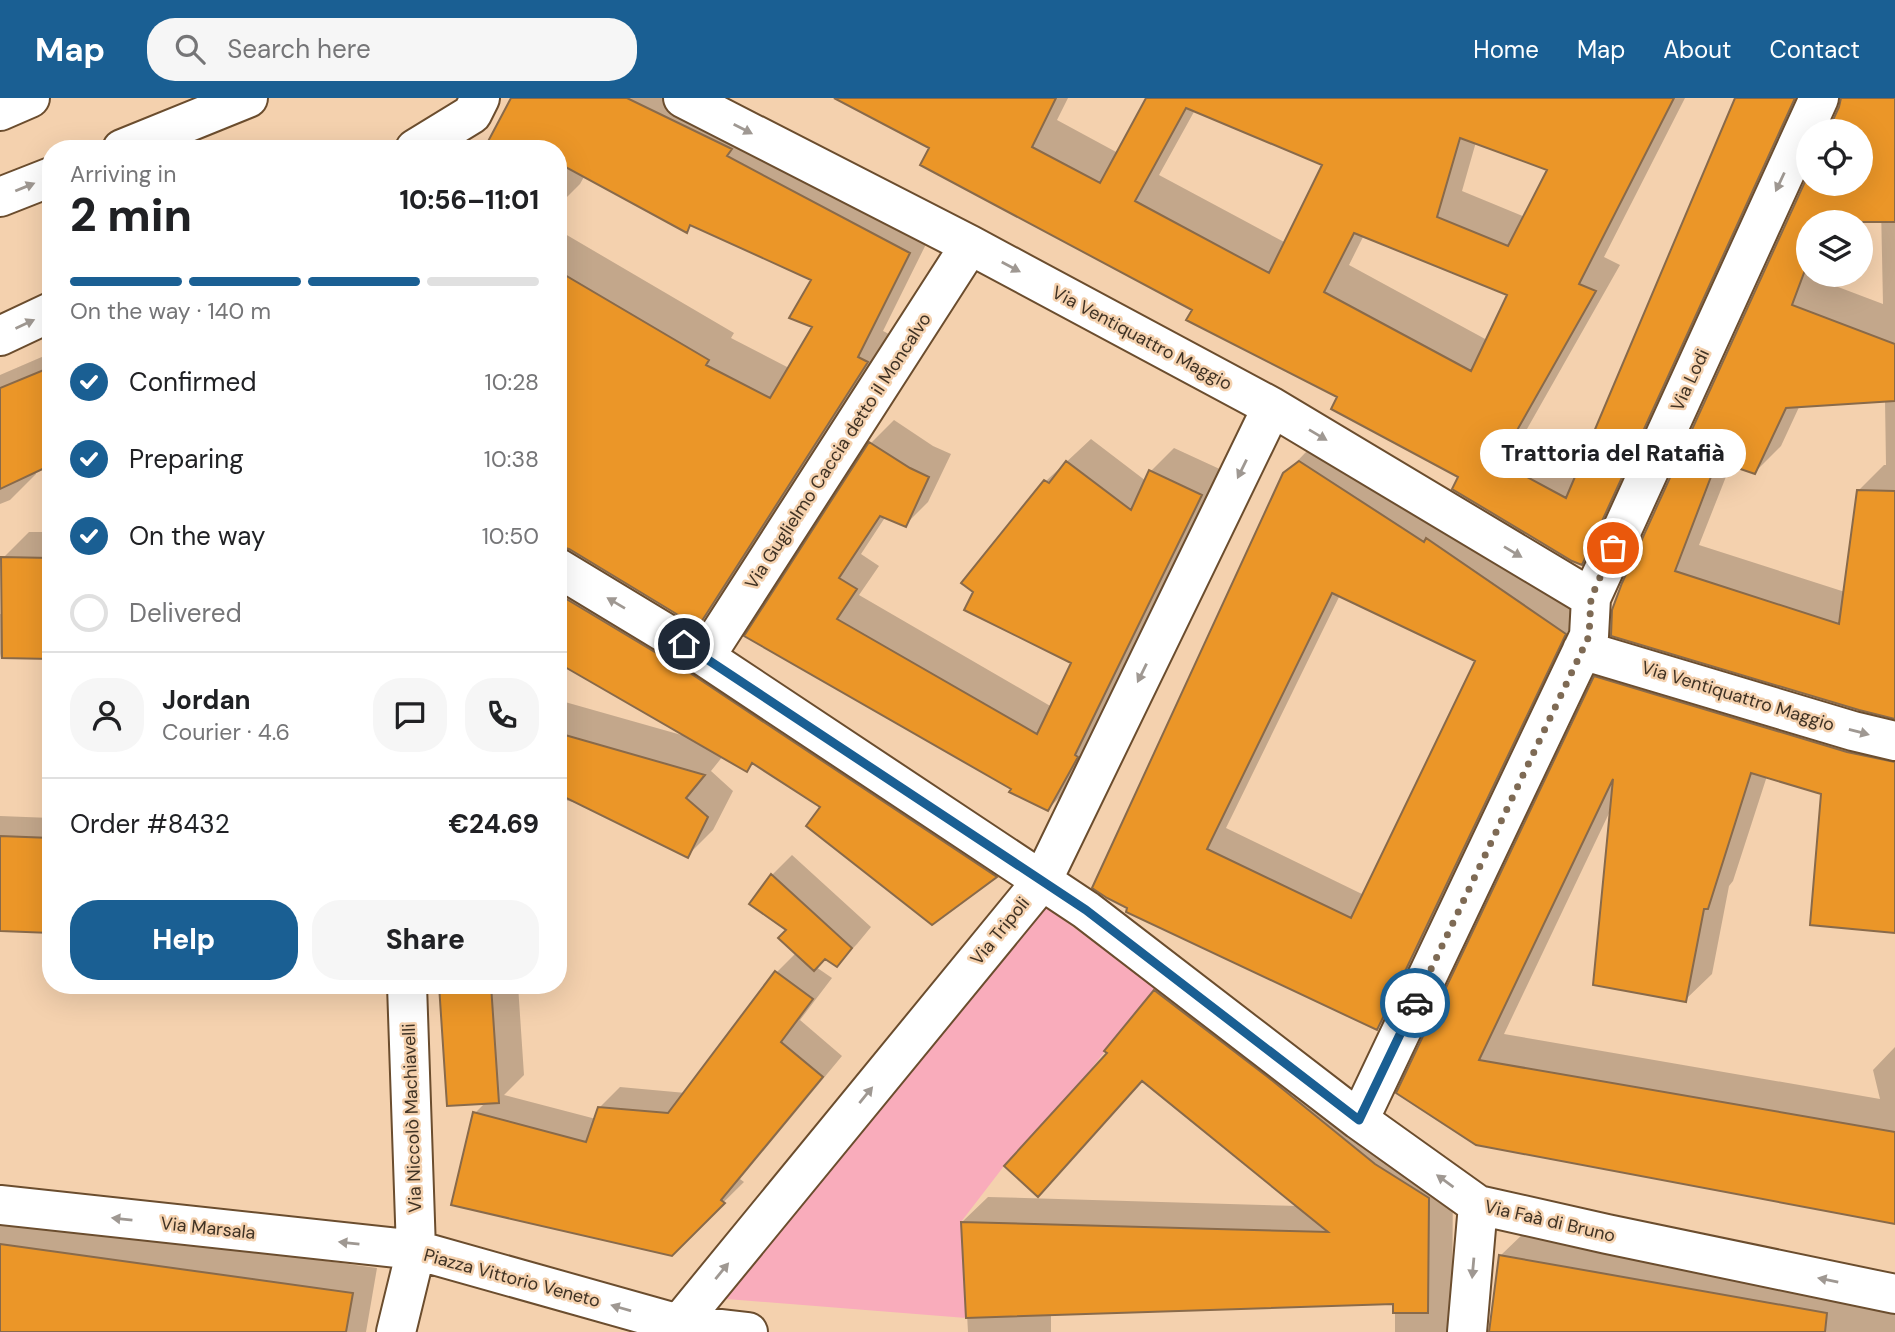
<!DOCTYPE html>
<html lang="en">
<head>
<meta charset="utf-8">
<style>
  :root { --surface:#fff; --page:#f6f6f6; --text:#202124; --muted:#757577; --line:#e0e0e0; --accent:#1a5f93 }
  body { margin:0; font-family:"DM Sans",sans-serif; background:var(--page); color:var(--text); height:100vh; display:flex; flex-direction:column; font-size:26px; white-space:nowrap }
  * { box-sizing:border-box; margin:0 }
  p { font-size:23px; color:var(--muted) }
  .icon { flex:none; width:38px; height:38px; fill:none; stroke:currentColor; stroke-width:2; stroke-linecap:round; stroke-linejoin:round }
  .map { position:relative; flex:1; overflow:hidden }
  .side { position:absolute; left:42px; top:42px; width:525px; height:854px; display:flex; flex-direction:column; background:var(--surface); border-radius:28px; box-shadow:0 7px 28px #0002 }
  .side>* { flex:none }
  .controls { position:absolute; left:1796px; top:21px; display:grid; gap:14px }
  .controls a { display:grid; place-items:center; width:77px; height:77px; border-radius:50%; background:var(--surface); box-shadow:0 7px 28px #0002; font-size:35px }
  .pin { position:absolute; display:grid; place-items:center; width:60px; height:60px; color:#fff; margin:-30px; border:4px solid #fff; border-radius:50%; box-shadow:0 2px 7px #0007 }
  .courier { position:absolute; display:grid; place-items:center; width:70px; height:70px; margin:-35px; border:5px solid #1a5f93; border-radius:50%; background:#fff; color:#222; box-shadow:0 2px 9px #0007 }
  .bubble { position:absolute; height:49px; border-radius:24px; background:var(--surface); box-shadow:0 7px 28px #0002; font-size:23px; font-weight:800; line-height:49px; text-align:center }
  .headline em { font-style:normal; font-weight:800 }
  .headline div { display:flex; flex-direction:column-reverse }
  .headline { display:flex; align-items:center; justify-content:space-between; height:119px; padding:0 28px }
  h1 { font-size:46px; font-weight:800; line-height:52px }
  .bar { display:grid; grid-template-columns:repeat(4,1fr); gap:10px 7px; align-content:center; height:84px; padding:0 28px }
  .bar i { height:9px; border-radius:5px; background:var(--line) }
  .bar .on { background:var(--accent) }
  .bar p { grid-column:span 4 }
  .line { display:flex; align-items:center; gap:18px; padding:0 28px; border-top:2px solid var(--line) }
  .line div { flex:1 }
  .round { display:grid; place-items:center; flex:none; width:74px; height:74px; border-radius:28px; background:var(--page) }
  ol { padding:0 28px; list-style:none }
  li { display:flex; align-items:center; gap:21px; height:77px }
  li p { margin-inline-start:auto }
  li .icon { padding:7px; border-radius:50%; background:var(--accent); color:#fff; stroke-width:4 }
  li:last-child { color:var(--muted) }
  li i { width:38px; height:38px; border:4px solid var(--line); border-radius:50% }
  .action { display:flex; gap:14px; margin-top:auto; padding:14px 28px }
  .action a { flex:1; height:80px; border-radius:28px; background:var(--accent); color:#fff; font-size:28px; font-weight:800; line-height:80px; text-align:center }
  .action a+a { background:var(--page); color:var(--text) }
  header { display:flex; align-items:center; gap:42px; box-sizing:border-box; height:98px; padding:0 35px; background:var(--accent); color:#fff }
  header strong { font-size:33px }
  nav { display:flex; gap:38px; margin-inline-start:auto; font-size:24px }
  .search { width:490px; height:63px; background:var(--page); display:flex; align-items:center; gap:18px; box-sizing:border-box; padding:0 24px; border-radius:28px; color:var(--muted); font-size:26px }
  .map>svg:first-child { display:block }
  .green { fill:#f9acbb }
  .shadow { fill:#0003; fill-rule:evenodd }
  .building { fill:#eb9628; stroke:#896a4a; stroke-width:2; fill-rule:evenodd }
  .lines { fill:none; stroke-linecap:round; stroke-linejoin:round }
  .minor-casing { stroke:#6b4d2e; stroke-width:42 }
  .minor { stroke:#fff; stroke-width:38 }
  .oneway { fill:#9f9892 }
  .done { stroke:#7e6a54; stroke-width:7; stroke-dasharray:0 12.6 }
  .route { stroke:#1a5f93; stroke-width:9 }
  .labels { text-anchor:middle; stroke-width:5; stroke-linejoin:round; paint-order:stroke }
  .street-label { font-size:18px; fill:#3f3224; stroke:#f4d1ae }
</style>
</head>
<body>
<header>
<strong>Map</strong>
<div class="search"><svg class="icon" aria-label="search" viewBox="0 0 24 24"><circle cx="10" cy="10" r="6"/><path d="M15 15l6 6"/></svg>Search here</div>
<nav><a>Home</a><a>Map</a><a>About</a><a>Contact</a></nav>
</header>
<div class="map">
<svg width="1895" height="1234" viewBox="0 0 1895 1234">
  <rect width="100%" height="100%" fill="#f4d1ae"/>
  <path class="green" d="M 1043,807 L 1156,889 L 1080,985 L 1004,1068 L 961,1124 L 966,1220 L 714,1200 Z"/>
  <path class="shadow" d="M 513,0 L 706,0 L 935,128 L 883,233 L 893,238 L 724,501 L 698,527 L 569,449 L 563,448 L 564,454 L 1021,752 L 996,778 L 932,825 L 822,709 L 754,664 L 746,672 L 723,658 L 711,673 L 733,693 L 713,732 L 687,758 L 587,708 L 558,700 L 558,602 L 685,638 L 558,563 L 558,135 L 560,133 L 734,235 L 731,240 L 789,270 L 814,228 L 813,182 L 693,126 L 686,133 L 585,77 L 580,86 L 558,108 L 558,51 Z
    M 837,0 L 1068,0 L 1057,22 L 1118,55 L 1148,0 L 1344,0 L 1195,12 L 1159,77 L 1286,145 L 1392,0 L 1685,0 L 1604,159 L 1620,167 L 1523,338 L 1581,368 L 1737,0 L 1808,0 L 1607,439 L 1581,465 L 1460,379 L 1340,298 L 931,50 ZM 1476,44 L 1549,71 L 1525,119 L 1462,93 ZM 1364,137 L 1509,196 L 1487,242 L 1349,167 Z
    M 1842,0 L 1895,0 L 1895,619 L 1613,537 L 1808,86 L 1852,86 L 1838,124 L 1808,124 L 1808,177 L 1819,177 L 1817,181 L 1883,206 L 1879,11 L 1860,33 L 1830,33 L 1841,10 ZM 1885,302 L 1886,367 L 1884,367 L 1858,393 L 1845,494 L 1699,447 L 1731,366 L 1755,374 L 1781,348 L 1800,307 Z
    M 51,255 L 51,365 L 35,372 L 36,376 L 10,402 L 0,406 L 0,277 Z
    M 894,322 L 933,348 L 951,356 L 928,404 L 905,427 L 886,418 L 861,456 L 879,468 L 859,497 L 1052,609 L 1074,564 L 964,485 L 1046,383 L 1091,341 L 1146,383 L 1151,373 L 1174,350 L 1224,373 L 1071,688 L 1048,711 L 747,538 L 871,345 Z
    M 1320,344 L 1585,515 L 1397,910 L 1377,930 L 1128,813 L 1285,376 L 1305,355 ZM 1340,497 L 1478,563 L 1364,797 L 1226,730 Z
    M 29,434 L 51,434 L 51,560 L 2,550 L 0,561 L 0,516 L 3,516 L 3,460 Z
    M 1622,553 L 1895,634 L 1895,833 L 1823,695 L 1767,678 L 1733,783 L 1729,788 L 1712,876 L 1685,902 L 1612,709 L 1504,936 L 1880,1001 L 1873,972 L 1895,949 L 1895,1125 L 1398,994 L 1595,579 Z
    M 0,718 L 51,720 L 51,833 L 0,831 Z
    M 792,757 L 871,829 L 857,846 L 837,867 L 826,859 L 816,869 L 832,880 L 800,922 L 842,958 L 740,1081 L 744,1084 L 671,1156 L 475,1015 L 486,1004 L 441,887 L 518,887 L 524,977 L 504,997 L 596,1021 L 599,1010 L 620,989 L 686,995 L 776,875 L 796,855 L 772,777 Z
    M 1180,868 L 1453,1074 L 1452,1234 L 1395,1234 L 1395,1204 L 1051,1215 L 1051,1234 L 968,1234 L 962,1124 L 988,1099 L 1298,1108 L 1143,982 L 1063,1071 L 1038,1096 L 1109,955 L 1155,893 Z
    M 0,1118 L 377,1170 L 366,1234 L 0,1234 Z
    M 1526,1133 L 1895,1199 L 1895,1234 L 1491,1234 L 1500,1158 Z"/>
  <path class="building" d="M 511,0 L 627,0 L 732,51 L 727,58 L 910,155 L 858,259 L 868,264 L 698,529 L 569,451 L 558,448 L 558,173 L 709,262 L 706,267 L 770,300 L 812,229 L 789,220 L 811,182 L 690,127 L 687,135 L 558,65 L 558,51 L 484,51 Z
    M 834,0 L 1056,0 L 1032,49 L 1100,85 L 1146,0 L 1674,0 L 1579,186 L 1596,193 L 1499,364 L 1566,400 L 1735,0 L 1795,0 L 1582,467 L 1572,463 L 1452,391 L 1458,379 L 1331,311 L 1337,299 L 1186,222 L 1192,212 L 920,67 L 929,50 ZM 1186,10 L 1322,67 L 1269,175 L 1135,103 ZM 1460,40 L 1547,72 L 1508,148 L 1437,119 ZM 1354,135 L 1507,197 L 1471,273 L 1324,194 Z
    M 1841,0 L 1895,0 L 1895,124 L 1808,124 L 1808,164 L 1792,207 L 1895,246 L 1895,303 L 1786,310 L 1755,376 L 1717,363 L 1675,473 L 1839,526 L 1857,392 L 1895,393 L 1895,621 L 1859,612 L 1611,538 L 1612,512 L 1622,485 L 1808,77 L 1808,86 L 1860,86 L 1860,33 L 1828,33 L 1839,9 Z
    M 51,269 L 51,367 L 0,391 L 0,290 Z
    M 869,344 L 910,370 L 929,379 L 906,429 L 880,418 L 839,480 L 857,491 L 837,521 L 1037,636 L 1071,565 L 964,512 L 973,494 L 961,485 L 1044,382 L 1049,385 L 1066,363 L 1131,412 L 1149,372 L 1202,397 L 1075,657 L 1078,659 L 1048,713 L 1009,694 L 1011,691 L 744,538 Z
    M 1299,363 L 1424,444 L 1426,440 L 1566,536 L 1377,932 L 1126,814 L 1127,810 L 1107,800 L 1092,790 L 1283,375 ZM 1332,495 L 1475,563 L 1351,820 L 1207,751 Z
    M 1,459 L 51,460 L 51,561 L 2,560 Z
    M 558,496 L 693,577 L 997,779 L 932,827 L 806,728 L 820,709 L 752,665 L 747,674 L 558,565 Z
    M 1594,578 L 1847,654 L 1895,664 L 1895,835 L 1810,827 L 1821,696 L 1751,675 L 1708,811 L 1704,811 L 1686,904 L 1593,887 L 1613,681 L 1479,962 L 1895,1034 L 1895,1126 L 1476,1047 L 1396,995 Z
    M 558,635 L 705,677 L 686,700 L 708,719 L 688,760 L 558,696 Z
    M 0,738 L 51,740 L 51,835 L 0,833 Z
    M 771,776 L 852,850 L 837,869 L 825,861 L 814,873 L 778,840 L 786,832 L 749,806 Z
    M 775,873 L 813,901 L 781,944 L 823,979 L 721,1102 L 725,1105 L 672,1158 L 451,1107 L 473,1014 L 586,1044 L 598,1009 L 668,1015 Z
    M 439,887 L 491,887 L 499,1005 L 447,1008 Z
    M 1154,892 L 1269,980 L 1375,1066 L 1429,1100 L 1428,1215 L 1393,1215 L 1393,1206 L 966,1220 L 961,1124 L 1328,1134 L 1142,983 L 1038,1099 L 1004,1068 L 1107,955 L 1104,953 Z
    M 0,1146 L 353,1195 L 346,1234 L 0,1234 Z
    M 1499,1157 L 1827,1215 L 1825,1234 L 1489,1234 Z"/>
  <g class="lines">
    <g class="minor-casing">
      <path id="minor" d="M 683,0 L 970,147 L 1272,309 L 1591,500
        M 0,13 L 30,0
        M 122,51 L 248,0
        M 415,51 L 472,16 L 480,0
        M 0,99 L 51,79
        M 0,238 L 51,214
        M 558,470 L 705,559 L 1086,812 L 1359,1022 L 1478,1107 L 1607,1136 L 1895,1196
        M 1582,552 L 1853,633 L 1895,643
        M 705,559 L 970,147
        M 1359,1022 L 1589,538 L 1591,500 L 1819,0
        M 0,1107 L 416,1152 L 679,1226 L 679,1234
        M 679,1226 L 1042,783 L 1272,309
        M 679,1226 L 748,1234
        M 396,1234 L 416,1152 L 407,887
        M 1467,1234 L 1478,1107"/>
    </g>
    <use href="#minor" class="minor"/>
  </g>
  <defs><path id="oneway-solid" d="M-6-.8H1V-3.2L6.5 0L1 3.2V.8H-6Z" transform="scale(1.75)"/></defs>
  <g class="oneway">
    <use href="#oneway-solid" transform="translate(743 31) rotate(27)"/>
    <use href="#oneway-solid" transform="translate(1780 84) rotate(115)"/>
    <use href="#oneway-solid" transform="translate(25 89) rotate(-22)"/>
    <use href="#oneway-solid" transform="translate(1011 169) rotate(28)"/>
    <use href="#oneway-solid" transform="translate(25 226) rotate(-25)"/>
    <use href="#oneway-solid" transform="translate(1318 337) rotate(31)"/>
    <use href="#oneway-solid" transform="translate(1242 371) rotate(116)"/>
    <use href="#oneway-solid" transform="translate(1513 454) rotate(31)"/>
    <use href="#oneway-solid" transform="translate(616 505) rotate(-149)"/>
    <use href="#oneway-solid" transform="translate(1142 575) rotate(116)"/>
    <use href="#oneway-solid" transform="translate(1859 634) rotate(15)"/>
    <use href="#oneway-solid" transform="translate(866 997) rotate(-51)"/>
    <use href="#oneway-solid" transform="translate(1445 1083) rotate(-144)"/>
    <use href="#oneway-solid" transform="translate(122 1121) rotate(-174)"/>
    <use href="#oneway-solid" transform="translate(349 1145) rotate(-174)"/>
    <use href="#oneway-solid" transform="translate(1473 1170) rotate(95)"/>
    <use href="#oneway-solid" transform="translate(722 1173) rotate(-51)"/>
    <use href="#oneway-solid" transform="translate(1828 1182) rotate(-168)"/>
    <use href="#oneway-solid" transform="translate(621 1210) rotate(-164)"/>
  </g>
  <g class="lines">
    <path class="done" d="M 1415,905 L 1589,538 L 1591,500 L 1613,450"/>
    <path class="route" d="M 684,546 L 1086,812 L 1359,1022 L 1415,905"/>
  </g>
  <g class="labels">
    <g class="street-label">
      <text transform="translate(1142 240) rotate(28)" y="6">Via Ventiquattro Maggio</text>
      <text transform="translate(1690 282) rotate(-65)" y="6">Via Lodi</text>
      <text transform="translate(838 353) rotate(-57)" y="6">Via Guglielmo Caccia detto il Moncalvo</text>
      <text transform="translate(1738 598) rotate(17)" y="6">Via Ventiquattro Maggio</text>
      <text transform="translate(1000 833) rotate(-51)" y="6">Via Tripoli</text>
      <text transform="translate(412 1020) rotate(-92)" y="6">Via Niccolò Machiavelli</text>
      <text transform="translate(1550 1123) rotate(13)" y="6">Via Faà di Bruno</text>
      <text transform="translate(208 1130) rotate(6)" y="6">Via Marsala</text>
      <text transform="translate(512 1180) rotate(15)" y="6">Piazza Vittorio Veneto</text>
    </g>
  </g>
</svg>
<div class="controls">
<a><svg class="icon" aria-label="locate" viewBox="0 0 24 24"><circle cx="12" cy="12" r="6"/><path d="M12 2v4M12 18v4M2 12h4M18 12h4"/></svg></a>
<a><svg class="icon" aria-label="layers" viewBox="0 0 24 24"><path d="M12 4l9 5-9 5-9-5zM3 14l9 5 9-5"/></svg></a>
</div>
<div class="pin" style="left:1613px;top:450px;background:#ea580c"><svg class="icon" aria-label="bag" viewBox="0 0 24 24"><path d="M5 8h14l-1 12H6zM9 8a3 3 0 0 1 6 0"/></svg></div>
<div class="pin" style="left:684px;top:546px;background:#1f2937"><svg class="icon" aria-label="home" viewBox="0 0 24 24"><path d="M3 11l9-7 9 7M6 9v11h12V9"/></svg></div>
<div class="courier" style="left:1415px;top:905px"><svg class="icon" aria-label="car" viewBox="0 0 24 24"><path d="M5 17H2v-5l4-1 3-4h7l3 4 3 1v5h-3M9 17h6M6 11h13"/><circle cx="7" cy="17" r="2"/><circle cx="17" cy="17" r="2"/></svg></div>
<div class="bubble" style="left:1480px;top:331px;width:266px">Trattoria del Ratafià</div>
<section class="side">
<div class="headline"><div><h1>2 min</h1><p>Arriving in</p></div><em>10:56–11:01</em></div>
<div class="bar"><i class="on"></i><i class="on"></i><i class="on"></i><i></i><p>On the way · 140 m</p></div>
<ol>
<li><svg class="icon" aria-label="check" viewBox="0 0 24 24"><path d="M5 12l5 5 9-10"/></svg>Confirmed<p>10:28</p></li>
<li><svg class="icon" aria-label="check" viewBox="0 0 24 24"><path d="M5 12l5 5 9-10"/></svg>Preparing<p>10:38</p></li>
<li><svg class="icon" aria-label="check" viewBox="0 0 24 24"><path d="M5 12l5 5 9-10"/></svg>On the way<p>10:50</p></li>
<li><i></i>Delivered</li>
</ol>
<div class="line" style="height:126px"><a class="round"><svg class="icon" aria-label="person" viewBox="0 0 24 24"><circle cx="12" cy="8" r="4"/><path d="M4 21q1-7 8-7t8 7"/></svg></a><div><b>Jordan</b><p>Courier · 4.6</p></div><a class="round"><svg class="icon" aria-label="chat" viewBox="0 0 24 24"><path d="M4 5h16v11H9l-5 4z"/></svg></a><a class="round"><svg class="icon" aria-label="phone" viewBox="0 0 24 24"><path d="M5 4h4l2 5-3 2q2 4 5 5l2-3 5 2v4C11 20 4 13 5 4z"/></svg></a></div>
<div class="line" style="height:91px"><div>Order #8432</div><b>€24.69</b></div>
<div class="action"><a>Help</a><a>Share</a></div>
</section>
</div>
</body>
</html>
